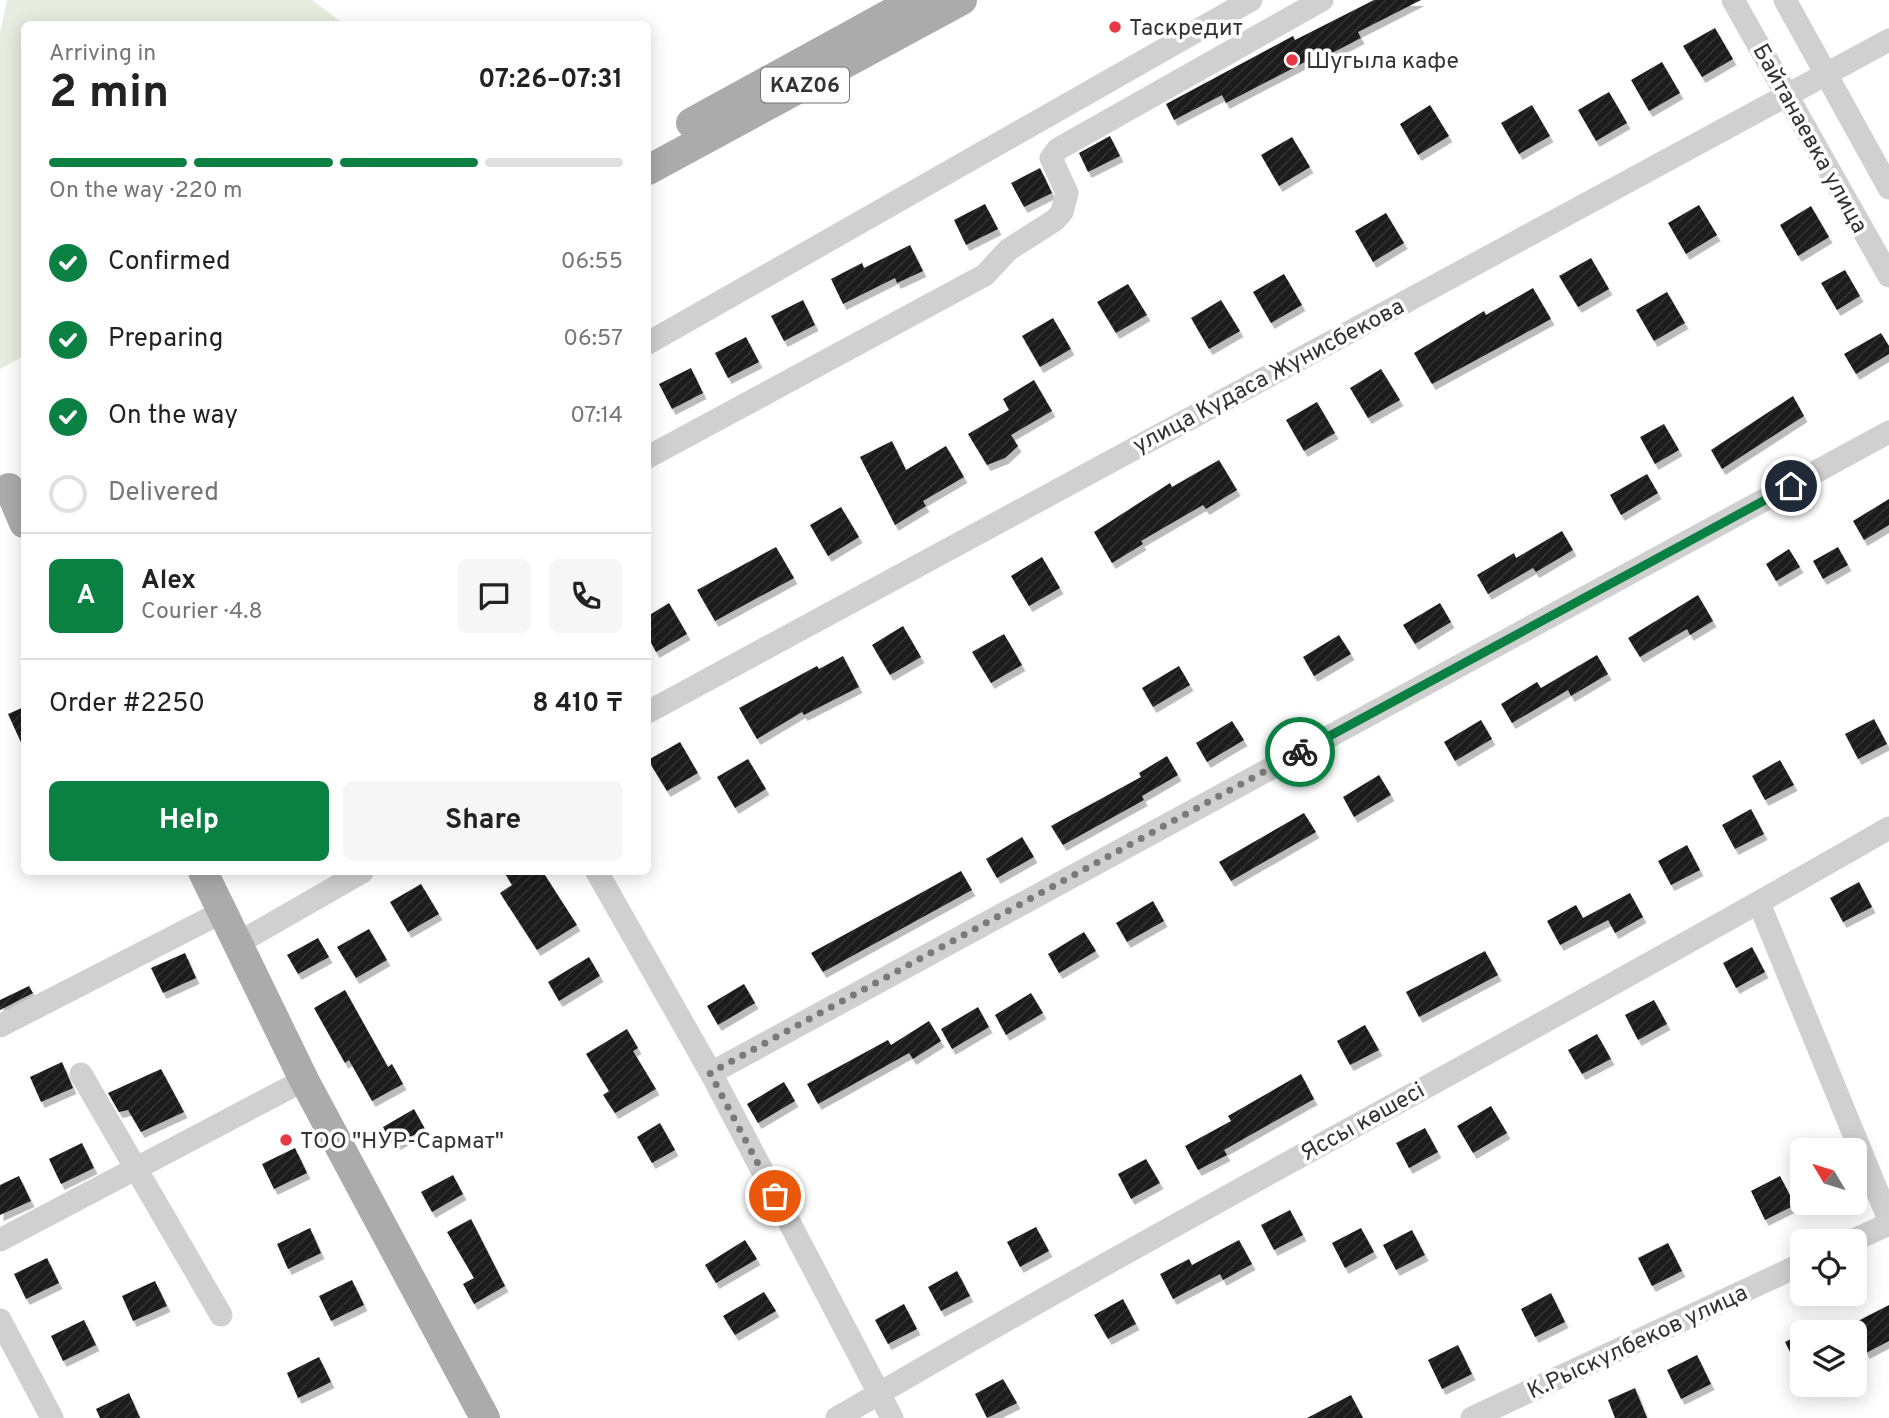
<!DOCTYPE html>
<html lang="en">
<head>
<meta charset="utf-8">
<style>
  :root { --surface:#fff; --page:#f6f6f6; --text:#222; --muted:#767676; --line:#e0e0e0; --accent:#0b8043 }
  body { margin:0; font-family:Overpass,sans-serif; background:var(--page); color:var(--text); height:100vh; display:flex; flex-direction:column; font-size:26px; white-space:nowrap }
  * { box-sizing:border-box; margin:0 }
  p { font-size:23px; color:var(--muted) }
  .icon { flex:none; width:38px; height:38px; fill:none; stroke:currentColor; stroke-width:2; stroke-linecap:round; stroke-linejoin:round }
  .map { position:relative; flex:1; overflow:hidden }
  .sheet { position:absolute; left:21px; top:21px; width:630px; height:854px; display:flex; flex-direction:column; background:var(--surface); border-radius:10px; box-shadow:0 4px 18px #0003 }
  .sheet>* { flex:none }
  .needle { width:46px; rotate:308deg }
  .controls { position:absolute; left:1790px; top:1138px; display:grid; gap:14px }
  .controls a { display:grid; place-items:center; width:77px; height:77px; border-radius:10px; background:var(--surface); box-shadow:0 4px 18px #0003; font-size:35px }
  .pin { position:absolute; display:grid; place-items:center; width:60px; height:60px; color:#fff; margin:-30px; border:4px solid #fff; border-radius:50%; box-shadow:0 2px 7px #0007 }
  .courier { position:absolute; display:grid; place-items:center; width:70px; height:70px; margin:-35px; border:5px solid #0b8043; border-radius:50%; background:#fff; color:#222; box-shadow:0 2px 9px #0007 }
  .headline em { font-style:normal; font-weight:700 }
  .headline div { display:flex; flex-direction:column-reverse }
  .headline { display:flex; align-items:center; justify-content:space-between; height:119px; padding:0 28px }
  h1 { font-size:46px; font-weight:700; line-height:52px }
  .bar { display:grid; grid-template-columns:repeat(4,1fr); gap:10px 7px; align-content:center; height:84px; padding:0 28px }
  .bar i { height:9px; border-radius:5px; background:var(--line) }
  .bar .selected { background:var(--accent) }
  .bar p { grid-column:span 4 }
  .line { display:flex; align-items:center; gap:18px; padding:0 28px; border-top:2px solid var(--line) }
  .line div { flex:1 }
  .round { display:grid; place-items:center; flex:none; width:74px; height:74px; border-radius:10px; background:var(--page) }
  ol { padding:0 28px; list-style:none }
  li { display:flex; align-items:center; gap:21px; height:77px }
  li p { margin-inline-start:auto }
  li .icon { padding:7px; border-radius:50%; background:var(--accent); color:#fff; stroke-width:4 }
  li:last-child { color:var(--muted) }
  li i { width:38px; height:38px; border:4px solid var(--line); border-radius:50% }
  .cta { display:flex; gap:14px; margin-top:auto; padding:14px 28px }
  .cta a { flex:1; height:80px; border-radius:10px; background:var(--accent); color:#fff; font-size:28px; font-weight:700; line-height:80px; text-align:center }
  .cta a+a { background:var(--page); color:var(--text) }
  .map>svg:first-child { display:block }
  .green { fill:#e6ecdf }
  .building { fill:url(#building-hatch); filter:url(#shadow) }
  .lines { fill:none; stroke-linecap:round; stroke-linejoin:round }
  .minor { stroke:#d0d0d0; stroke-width:23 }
  .major { stroke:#ababab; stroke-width:30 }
  .done { stroke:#7a7a7a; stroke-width:7; stroke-dasharray:0 12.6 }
  .route { stroke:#0b8043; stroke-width:9 }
  .poi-dot { fill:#e63946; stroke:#fff; stroke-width:2.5 }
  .labels { text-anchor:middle; stroke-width:7; stroke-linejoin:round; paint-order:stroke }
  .shield { fill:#fff; stroke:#707070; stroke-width:2 }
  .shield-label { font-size:21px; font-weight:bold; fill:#333 }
  .poi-label { font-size:23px; fill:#333; stroke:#fff; text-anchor:start }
  .street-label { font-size:23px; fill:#333; stroke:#fff }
</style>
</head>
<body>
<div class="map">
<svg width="1889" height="1418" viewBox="0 0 1889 1418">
  <defs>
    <pattern id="building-hatch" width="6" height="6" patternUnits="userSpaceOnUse" patternTransform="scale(1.75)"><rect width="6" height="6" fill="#1a1a1a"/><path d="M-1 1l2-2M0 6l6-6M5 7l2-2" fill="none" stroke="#333"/></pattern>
    <filter id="shadow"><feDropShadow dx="3.5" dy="6" stdDeviation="0" flood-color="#0004"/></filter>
  </defs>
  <rect width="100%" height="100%" fill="#fff"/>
  <path class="green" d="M 7,0 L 312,0 L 340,21 L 339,24 L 24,24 L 24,356 L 0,369 L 0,33 Z"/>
  <path class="building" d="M 1374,0 L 1421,0 L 1358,32 L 1361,38 L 1330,54 L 1328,50 L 1226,103 L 1222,95 L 1174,120 L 1166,104 L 1293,36 L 1295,40 Z
    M 1715,28 L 1733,59 L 1702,77 L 1683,46 Z
    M 1662,62 L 1680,93 L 1649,111 L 1631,80 Z
    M 1609,92 L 1627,123 L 1596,141 L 1578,110 Z
    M 1430,105 L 1449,136 L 1418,155 L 1400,124 Z
    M 1532,105 L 1550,136 L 1519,154 L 1501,123 Z
    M 1110,136 L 1120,156 L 1088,172 L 1079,153 Z
    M 1292,137 L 1310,167 L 1279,186 L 1261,155 Z
    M 1040,168 L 1052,193 L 1024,207 L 1011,183 Z
    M 985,204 L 998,229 L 966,245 L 954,220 Z
    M 1699,205 L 1717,235 L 1686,254 L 1668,223 Z
    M 1811,206 L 1829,237 L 1798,256 L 1780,225 Z
    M 1386,213 L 1404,243 L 1373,262 L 1355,231 Z
    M 910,245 L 923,271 L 897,283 L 895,278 L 843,304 L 831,279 L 862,263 L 864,268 Z
    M 1591,258 L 1609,289 L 1578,307 L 1559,276 Z
    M 1845,270 L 1860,296 L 1837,310 L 1821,283 Z
    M 1284,274 L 1302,305 L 1271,323 L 1253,292 Z
    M 1128,284 L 1147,315 L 1116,333 L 1097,302 Z
    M 1533,288 L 1551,319 L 1432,384 L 1414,353 L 1484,311 L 1486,315 Z
    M 1667,292 L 1685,323 L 1654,341 L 1636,310 Z
    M 803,300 L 815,325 L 784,341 L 771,316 Z
    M 1221,300 L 1240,331 L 1209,349 L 1191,318 Z
    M 1053,318 L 1071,349 L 1040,367 L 1022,336 Z
    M 1881,333 L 1889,346 L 1889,354 L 1856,374 L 1844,354 Z
    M 746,337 L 759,362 L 728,378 L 715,353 Z
    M 691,368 L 703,393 L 672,409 L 659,384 Z
    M 1381,369 L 1400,400 L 1368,418 L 1350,388 Z
    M 1034,380 L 1052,411 L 1011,435 L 1018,446 L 1005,458 L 987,465 L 968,434 L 1009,410 L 1003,399 Z
    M 1793,396 L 1804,416 L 1722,469 L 1711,450 Z
    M 1317,402 L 1335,433 L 1304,451 L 1286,420 Z
    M 1664,424 L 1679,450 L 1655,464 L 1640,437 Z
    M 892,441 L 906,470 L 946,446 L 964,477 L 923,501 L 926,506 L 895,525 L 860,457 Z
    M 1219,460 L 1237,490 L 1206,509 L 1203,505 L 1141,541 L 1143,544 L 1112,563 L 1094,532 L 1170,483 L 1172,487 Z
    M 1647,474 L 1658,493 L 1621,515 L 1610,495 Z
    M 1889,499 L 1889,525 L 1864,540 L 1853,521 Z
    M 841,507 L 859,537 L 828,556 L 810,525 Z
    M 1562,531 L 1573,550 L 1536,572 L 1533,568 L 1488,594 L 1477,575 L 1514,553 L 1516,558 Z
    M 776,547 L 794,578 L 715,621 L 697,590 Z
    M 1838,547 L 1848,565 L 1823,579 L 1813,561 Z
    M 1789,549 L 1800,567 L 1776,581 L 1766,564 Z
    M 1042,557 L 1060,588 L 1029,606 L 1011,576 Z
    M 1698,595 L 1713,621 L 1690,635 L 1687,629 L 1640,657 L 1628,638 Z
    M 669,603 L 687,634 L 656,652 L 648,637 L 648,616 Z
    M 1440,603 L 1451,622 L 1415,644 L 1403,625 Z
    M 903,626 L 921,657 L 890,675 L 872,645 Z
    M 1004,634 L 1022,665 L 991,683 L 972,652 Z
    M 1339,635 L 1351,654 L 1314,676 L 1303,657 Z
    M 1597,655 L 1608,674 L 1571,696 L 1568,690 L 1512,723 L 1501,704 L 1537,682 L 1541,688 Z
    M 843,656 L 859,687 L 804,715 L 802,712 L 757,739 L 739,708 L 817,666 L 819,669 Z
    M 1179,666 L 1190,685 L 1153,707 L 1142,688 Z
    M 24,707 L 24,749 L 8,714 Z
    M 1874,719 L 1887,744 L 1858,759 L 1845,734 Z
    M 1481,720 L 1492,739 L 1455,761 L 1444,742 Z
    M 1232,721 L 1244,740 L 1207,762 L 1196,743 Z
    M 680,742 L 698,773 L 667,791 L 648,760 Z
    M 1167,756 L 1178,775 L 1142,796 L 1144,800 L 1063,845 L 1051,826 L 1141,777 L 1139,773 Z
    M 748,759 L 766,789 L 735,808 L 717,777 Z
    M 1780,760 L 1794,785 L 1765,800 L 1752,776 Z
    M 1379,775 L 1391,795 L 1354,817 L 1343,797 Z
    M 1751,809 L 1764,834 L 1735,849 L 1722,825 Z
    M 1304,813 L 1316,832 L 1231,881 L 1219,862 Z
    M 1022,837 L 1034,857 L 997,878 L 986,859 Z
    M 1687,845 L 1700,870 L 1671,885 L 1658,861 Z
    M 961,871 L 972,890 L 823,972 L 811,953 Z
    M 504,872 L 543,872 L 577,925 L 537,950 L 500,893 L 512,885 Z
    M 1859,882 L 1872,907 L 1843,922 L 1830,898 Z
    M 421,884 L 439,914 L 408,932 L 390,902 Z
    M 1630,893 L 1643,917 L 1615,933 L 1608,920 L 1560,945 L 1547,921 L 1576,905 L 1583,918 Z
    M 1153,901 L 1164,921 L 1127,942 L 1116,923 Z
    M 369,929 L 387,960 L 356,978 L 337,947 Z
    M 1084,932 L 1096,951 L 1059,973 L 1048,954 Z
    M 318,938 L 329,957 L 298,974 L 287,955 Z
    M 1752,947 L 1765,972 L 1736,988 L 1723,963 Z
    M 1485,951 L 1498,975 L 1419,1017 L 1406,992 Z
    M 185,953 L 196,978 L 163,993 L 151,968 Z
    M 589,957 L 600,976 L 559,1001 L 548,982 Z
    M 744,984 L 755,1003 L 718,1025 L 707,1006 Z
    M 29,986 L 33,993 L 0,1010 L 0,1000 Z
    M 345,990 L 388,1067 L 392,1064 L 403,1084 L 372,1101 L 349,1060 L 345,1063 L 314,1008 Z
    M 1031,993 L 1043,1013 L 1006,1035 L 995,1015 Z
    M 1654,1000 L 1667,1024 L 1638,1040 L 1625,1015 Z
    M 978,1007 L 989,1027 L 952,1049 L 941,1029 Z
    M 929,1021 L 941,1041 L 913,1059 L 909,1053 L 818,1104 L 807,1084 L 888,1040 L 891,1045 Z
    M 1365,1025 L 1379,1050 L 1350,1065 L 1337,1041 Z
    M 627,1029 L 638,1048 L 633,1051 L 656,1089 L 615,1113 L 603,1095 L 609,1091 L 586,1054 Z
    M 1597,1034 L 1611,1059 L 1582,1074 L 1568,1050 Z
    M 62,1062 L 73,1088 L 41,1102 L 30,1077 Z
    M 161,1069 L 184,1112 L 141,1132 L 128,1110 L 119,1112 L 108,1093 Z
    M 1301,1074 L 1314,1099 L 1224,1150 L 1227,1155 L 1198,1170 L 1185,1146 L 1231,1121 L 1228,1116 Z
    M 784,1082 L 795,1101 L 758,1123 L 747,1104 Z
    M 1491,1106 L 1507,1133 L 1473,1153 L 1457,1126 Z
    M 414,1109 L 425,1129 L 393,1146 L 383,1127 Z
    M 660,1123 L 675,1150 L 652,1163 L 637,1137 Z
    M 1425,1128 L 1438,1152 L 1409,1168 L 1396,1143 Z
    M 82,1143 L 94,1168 L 61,1184 L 49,1159 Z
    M 295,1148 L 307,1173 L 274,1189 L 262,1164 Z
    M 1146,1159 L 1160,1183 L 1131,1199 L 1118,1174 Z
    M 453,1175 L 463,1194 L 432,1212 L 421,1192 Z
    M 19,1176 L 31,1201 L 0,1215 L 0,1185 Z
    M 1780,1176 L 1795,1205 L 1765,1220 L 1751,1191 Z
    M 1290,1210 L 1303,1235 L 1274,1250 L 1261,1225 Z
    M 471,1219 L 505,1286 L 474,1304 L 463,1284 L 474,1278 L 447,1232 Z
    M 1036,1227 L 1049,1251 L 1020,1267 L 1007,1242 Z
    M 310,1228 L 321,1253 L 288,1269 L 277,1244 Z
    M 1361,1228 L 1374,1252 L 1345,1268 L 1332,1243 Z
    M 1412,1230 L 1425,1255 L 1396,1270 L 1383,1245 Z
    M 745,1240 L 757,1259 L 716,1283 L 705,1265 Z
    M 1239,1240 L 1252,1264 L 1223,1280 L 1220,1274 L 1173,1299 L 1160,1274 L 1189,1259 L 1192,1265 Z
    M 1668,1243 L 1682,1271 L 1652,1286 L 1638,1258 Z
    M 47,1258 L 59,1283 L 26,1299 L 14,1274 Z
    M 957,1271 L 970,1296 L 941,1311 L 928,1287 Z
    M 352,1280 L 364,1305 L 331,1321 L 319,1296 Z
    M 155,1281 L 167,1306 L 133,1321 L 122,1296 Z
    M 764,1292 L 776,1311 L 735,1335 L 723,1316 Z
    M 1551,1293 L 1565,1322 L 1535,1337 L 1521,1309 Z
    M 1123,1299 L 1136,1324 L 1108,1339 L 1094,1315 Z
    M 904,1304 L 917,1329 L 888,1344 L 875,1320 Z
    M 1889,1305 L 1889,1341 L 1866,1353 L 1852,1324 Z
    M 84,1320 L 96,1345 L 63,1361 L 51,1336 Z
    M 1802,1333 L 1802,1376 L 1785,1342 Z
    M 1458,1345 L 1472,1374 L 1442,1389 L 1428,1360 Z
    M 1697,1355 L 1711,1384 L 1681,1399 L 1667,1370 Z
    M 319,1357 L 331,1382 L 298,1398 L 287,1373 Z
    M 1003,1379 L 1017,1403 L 987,1418 L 975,1394 Z
    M 1635,1388 L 1647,1418 L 1615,1418 L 1608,1400 Z
    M 129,1393 L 140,1418 L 100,1418 L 96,1409 Z
    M 1351,1395 L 1363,1418 L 1307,1418 Z"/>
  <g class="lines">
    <path class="minor" d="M 1733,0 L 1889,276
      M 1785,0 L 1889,188
      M 648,343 L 1251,0
      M 648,457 L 985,275 L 1008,250 L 1055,220 L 1062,212 L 1067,193 L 1051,158 L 1058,149 L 1322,0
      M 648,712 L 1889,40
      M 597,872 L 711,1073 L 892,1418
      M 1759,903 L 1889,1220
      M 240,942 L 362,872
      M 0,1026 L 224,911
      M 711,1073 L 1889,432
      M 81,1074 L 221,1315
      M 0,1240 L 304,1080
      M 1852,1241 L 1889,1224
      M 0,1320 L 52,1418
      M 837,1418 C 1184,1214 1541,1029 1889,828
      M 1472,1418 L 1802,1264"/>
    <path class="major" d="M 691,123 L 915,0
      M 648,170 L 962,0
      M 9,488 L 24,523
      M 203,872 L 304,1080 L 485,1418"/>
  </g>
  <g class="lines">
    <path class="done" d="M 775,1196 L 710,1073 L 1300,752"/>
    <path class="route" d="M 1300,752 L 1791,486"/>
  </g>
  <g class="poi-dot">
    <circle cx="1115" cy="27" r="7"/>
    <circle cx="1292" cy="60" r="7"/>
    <circle cx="286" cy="1140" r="7"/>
  </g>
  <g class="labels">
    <rect class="shield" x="761" y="67.5" width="88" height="35" rx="5"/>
    <g class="shield-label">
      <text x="805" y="92">KАZ06</text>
    </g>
    <g class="poi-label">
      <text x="1129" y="35">Таскредит</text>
      <text x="1306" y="68">Шугыла кафе</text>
      <text x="300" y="1148">ТОО "НУР-Сармат"</text>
    </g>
    <g class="street-label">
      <text transform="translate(1811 138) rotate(61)" y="8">Байтанаевка улица</text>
      <text transform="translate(1268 375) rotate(-28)" y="8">улица Кудаса Жунисбекова</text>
      <text transform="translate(1362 1121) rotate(-29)" y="8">Яссы көшесі</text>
      <text transform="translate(1637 1341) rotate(-25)" y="8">К.Рыскулбеков улица</text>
    </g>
  </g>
</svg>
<div class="controls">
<a><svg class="needle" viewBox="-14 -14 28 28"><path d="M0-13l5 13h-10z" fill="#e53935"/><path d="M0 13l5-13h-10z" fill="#767676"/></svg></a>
<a><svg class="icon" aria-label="locate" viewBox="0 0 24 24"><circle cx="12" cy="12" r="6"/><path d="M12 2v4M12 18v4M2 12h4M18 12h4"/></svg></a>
<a><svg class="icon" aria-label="layers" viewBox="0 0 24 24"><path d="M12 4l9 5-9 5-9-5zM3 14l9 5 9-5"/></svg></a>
</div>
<div class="pin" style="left:775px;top:1196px;background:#ea580c"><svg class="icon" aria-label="bag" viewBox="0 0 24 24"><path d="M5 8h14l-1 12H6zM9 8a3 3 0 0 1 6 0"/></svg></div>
<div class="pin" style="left:1791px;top:486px;background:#1f2937"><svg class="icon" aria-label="home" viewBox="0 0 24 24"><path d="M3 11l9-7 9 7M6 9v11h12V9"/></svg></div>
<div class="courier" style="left:1300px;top:752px"><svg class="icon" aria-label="bike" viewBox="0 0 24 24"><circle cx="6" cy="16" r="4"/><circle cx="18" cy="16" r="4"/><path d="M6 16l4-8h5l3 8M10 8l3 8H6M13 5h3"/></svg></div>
<section class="sheet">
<div class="headline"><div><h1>2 min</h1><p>Arriving in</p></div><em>07:26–07:31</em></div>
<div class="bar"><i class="selected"></i><i class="selected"></i><i class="selected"></i><i></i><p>On the way · 220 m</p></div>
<ol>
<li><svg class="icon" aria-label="check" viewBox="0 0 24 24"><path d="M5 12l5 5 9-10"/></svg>Confirmed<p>06:55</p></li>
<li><svg class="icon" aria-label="check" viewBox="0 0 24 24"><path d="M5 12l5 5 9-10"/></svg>Preparing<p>06:57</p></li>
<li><svg class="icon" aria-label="check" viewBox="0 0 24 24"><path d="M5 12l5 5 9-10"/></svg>On the way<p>07:14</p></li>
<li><i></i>Delivered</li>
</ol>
<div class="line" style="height:126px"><b class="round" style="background:var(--accent);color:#fff">A</b><div><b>Alex</b><p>Courier · 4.8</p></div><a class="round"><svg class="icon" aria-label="chat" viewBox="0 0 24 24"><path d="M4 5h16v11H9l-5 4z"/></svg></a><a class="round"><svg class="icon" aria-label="phone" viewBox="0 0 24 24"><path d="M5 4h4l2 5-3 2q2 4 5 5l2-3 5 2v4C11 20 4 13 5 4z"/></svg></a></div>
<div class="line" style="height:91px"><div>Order #2250</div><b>8 410 ₸</b></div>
<div class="cta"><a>Help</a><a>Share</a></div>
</section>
</div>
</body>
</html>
